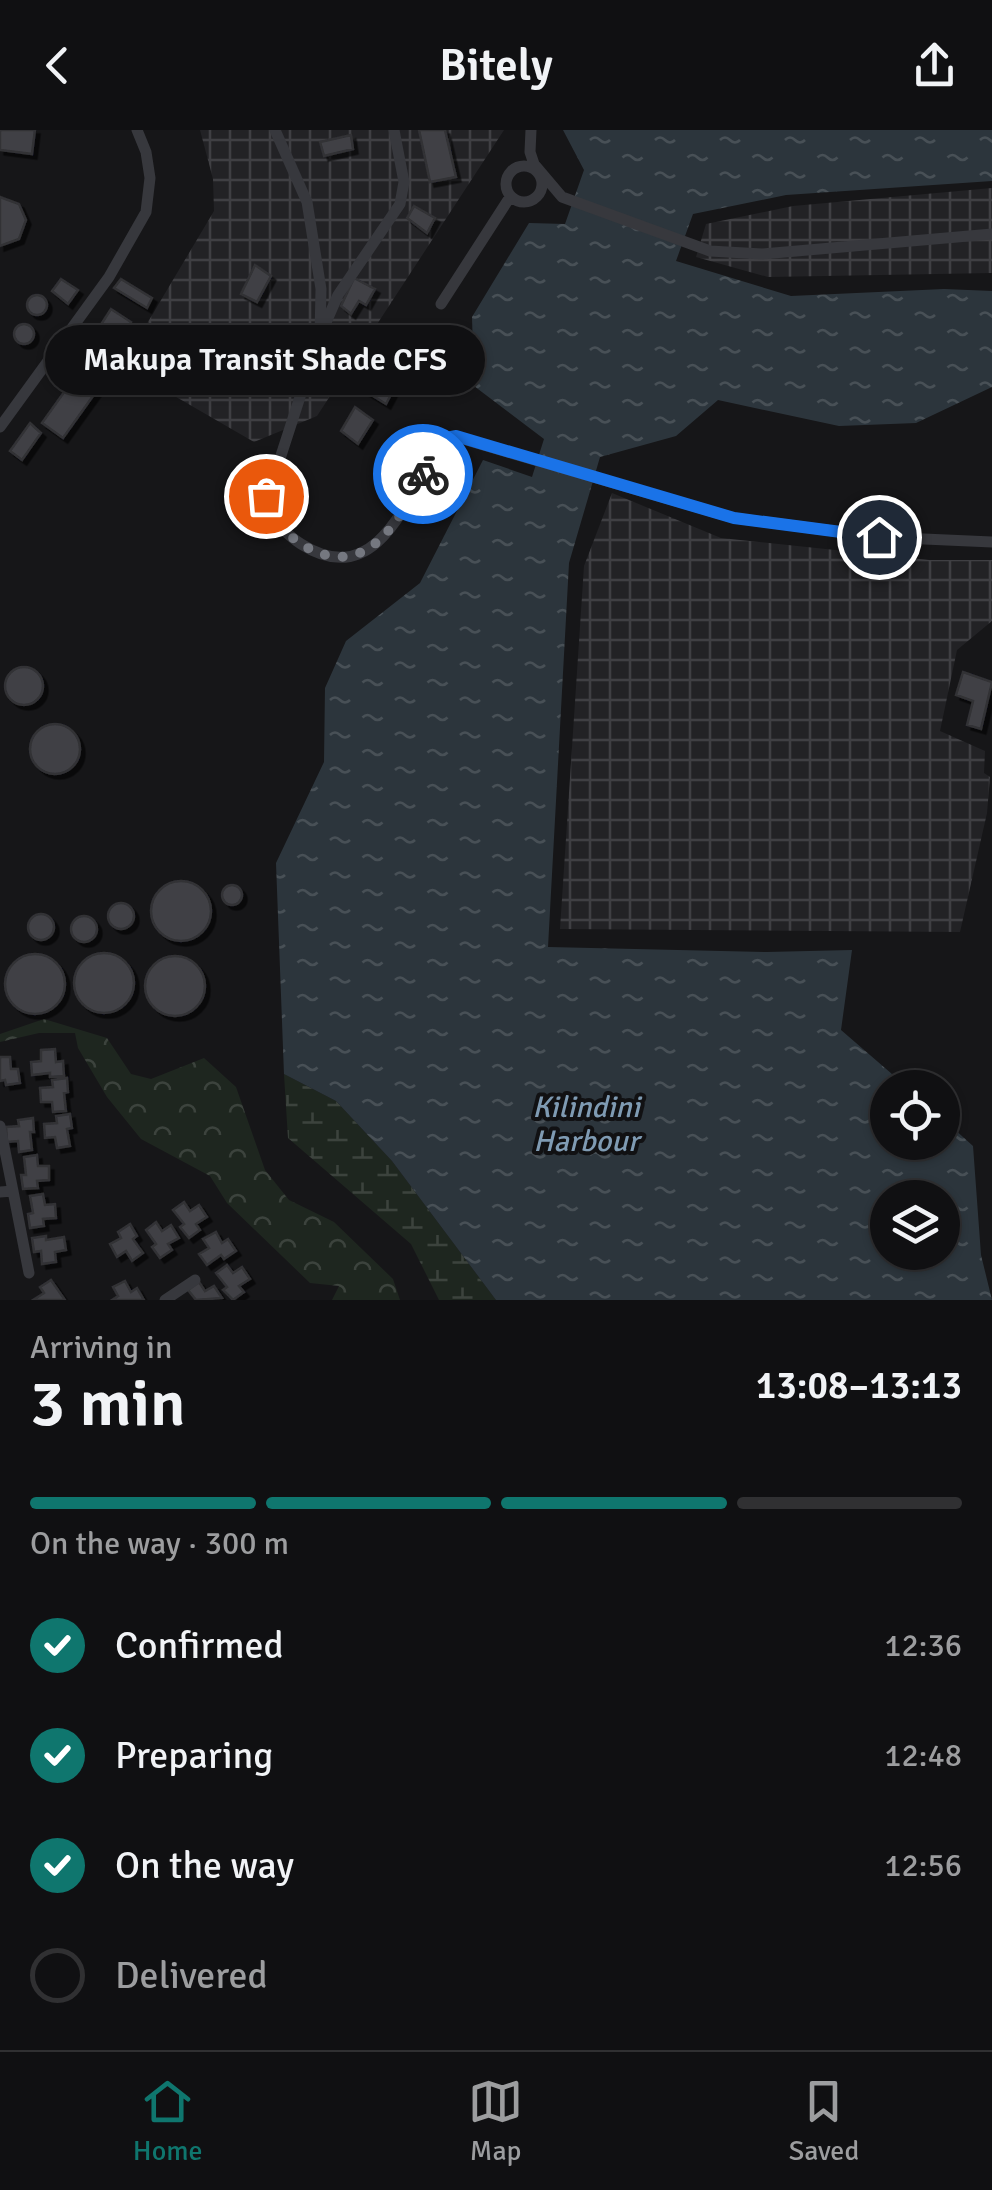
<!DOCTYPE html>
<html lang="en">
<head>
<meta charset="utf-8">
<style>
  :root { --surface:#101012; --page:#19191b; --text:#f1f3f6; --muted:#9c9d9f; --line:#303032; --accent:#0f766e }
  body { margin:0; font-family:Signika,sans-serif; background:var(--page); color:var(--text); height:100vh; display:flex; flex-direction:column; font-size:38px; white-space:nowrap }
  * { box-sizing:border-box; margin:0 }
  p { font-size:32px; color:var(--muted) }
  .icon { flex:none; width:55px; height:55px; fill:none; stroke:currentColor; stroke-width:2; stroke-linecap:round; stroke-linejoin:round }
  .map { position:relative; height:1170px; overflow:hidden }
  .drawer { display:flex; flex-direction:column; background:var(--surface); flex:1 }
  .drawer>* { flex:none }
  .buttons { position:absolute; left:870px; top:940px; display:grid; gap:20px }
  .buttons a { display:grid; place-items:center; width:90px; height:90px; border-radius:50%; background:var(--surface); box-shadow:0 2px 8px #0004,0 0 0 2px var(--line); font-size:50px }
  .pin { position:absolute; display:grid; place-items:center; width:85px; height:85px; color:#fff; margin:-42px; border:5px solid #fff; border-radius:50%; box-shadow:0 2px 10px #0007 }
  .courier { position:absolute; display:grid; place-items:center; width:100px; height:100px; margin:-50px; border:8px solid #1a73e8; border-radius:50%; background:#fff; color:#222; box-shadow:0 2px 12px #0007 }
  .bubble { position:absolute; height:70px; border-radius:35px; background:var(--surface); box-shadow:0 2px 8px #0004,0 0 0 2px var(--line); font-size:32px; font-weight:600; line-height:70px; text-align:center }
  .summary em { font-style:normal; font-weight:600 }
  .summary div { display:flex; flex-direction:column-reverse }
  .summary { display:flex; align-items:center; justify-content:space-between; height:170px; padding:0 30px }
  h1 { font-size:65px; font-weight:600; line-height:75px }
  .bar { display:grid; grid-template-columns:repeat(4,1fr); gap:15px 10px; align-content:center; height:120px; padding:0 30px }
  .bar i { height:12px; border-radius:8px; background:var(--line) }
  .bar .active { background:var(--accent) }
  .bar p { grid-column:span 4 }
  ol { padding:0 30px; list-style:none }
  li { display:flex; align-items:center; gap:30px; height:110px }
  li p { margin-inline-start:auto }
  li .icon { padding:10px; border-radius:50%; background:var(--accent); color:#fff; stroke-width:4 }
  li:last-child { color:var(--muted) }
  li i { width:55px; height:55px; border:5px solid var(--line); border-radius:50% }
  header { display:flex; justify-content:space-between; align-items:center; height:130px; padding:0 30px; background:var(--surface); font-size:45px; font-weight:600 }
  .tab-bar { display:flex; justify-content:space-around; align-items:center; height:140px; border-top:2px solid var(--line); background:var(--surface); font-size:28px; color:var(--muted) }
  .tab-bar a { display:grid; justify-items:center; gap:5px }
  .tab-bar .active { color:var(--accent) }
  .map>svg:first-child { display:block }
  .industrial { fill:url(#industrial-grid) }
  .forest { fill:url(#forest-crowns) }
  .wetland { fill:url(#wetland-marsh) }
  .water { fill:url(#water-ripples); fill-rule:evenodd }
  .building { fill:#404145; stroke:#303034; stroke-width:2.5; filter:url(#shadow) }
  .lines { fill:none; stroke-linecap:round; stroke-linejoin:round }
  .minor { stroke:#37383d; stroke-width:11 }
  .done { stroke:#757880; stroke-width:10; stroke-dasharray:0 18 }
  .route { stroke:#1a73e8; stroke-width:12 }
  .labels { text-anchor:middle; stroke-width:8; stroke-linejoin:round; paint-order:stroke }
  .water-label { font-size:30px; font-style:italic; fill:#7f9bb3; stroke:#111113 }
</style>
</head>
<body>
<header><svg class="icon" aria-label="back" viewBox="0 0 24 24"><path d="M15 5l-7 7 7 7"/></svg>Bitely<svg class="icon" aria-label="share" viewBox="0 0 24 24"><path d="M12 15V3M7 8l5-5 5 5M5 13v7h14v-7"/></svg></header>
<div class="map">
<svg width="992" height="1170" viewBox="0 0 992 1170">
  <defs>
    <pattern id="industrial-grid" width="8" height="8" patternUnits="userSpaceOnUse" patternTransform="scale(2.5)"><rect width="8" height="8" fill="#222225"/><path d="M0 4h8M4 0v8" fill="none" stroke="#3f3f43"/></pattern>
    <pattern id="forest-crowns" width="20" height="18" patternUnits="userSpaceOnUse" patternTransform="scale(2.5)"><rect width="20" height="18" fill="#1e261f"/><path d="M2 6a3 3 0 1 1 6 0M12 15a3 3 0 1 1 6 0" fill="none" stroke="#3c433d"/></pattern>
    <pattern id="wetland-marsh" width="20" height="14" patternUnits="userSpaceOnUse" patternTransform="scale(2.5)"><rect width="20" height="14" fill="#1e261f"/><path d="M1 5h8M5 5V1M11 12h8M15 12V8" fill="none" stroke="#3c433d"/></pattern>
    <pattern id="water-ripples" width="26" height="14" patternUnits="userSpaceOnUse" patternTransform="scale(2.5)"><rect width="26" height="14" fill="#2c353c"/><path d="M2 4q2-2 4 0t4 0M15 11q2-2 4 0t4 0" fill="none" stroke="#485056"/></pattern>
    <filter id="shadow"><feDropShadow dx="4.5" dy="4.5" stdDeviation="0" flood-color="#0009"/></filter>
  </defs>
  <rect width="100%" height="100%" fill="#161618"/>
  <path class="industrial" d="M 200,0 L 504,0 L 317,286 L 254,312 L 133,242 L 139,207 L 214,81 L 213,49 Z
    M 992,58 L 992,143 L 768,147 L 696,127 L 706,94 L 793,76 Z
    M 612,363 L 721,408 L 929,430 L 992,430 L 992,491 L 957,520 L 940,601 L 985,621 L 984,643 L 990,647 L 987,683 L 960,802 L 560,799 L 584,436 Z"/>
  <path class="forest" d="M 44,889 L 107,908 L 131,944 L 151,949 L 204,928 L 236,957 L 265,1040 L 289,1070 L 334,1092 L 393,1149 L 400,1170 L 332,1170 L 339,1156 L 310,1153 L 227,1073 L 210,1046 L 141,1009 L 107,967 L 78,918 L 75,903 L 39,903 L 0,912 L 0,904 Z"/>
  <path class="wetland" d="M 284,944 L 336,971 L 392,1031 L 496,1170 L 439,1170 L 411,1114 L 288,1008 Z"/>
  <path class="water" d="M 563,0 L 992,0 L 992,51 L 786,65 L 693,84 L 676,131 L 791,166 L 944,159 L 992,161 L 992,257 L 916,293 L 839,296 L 718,270 L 676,306 L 600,327 L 569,433 L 548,817 L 767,822 L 852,820 L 841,900 L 907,957 L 888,958 L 888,1012 L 942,1012 L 943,989 L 973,1016 L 981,1125 L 992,1170 L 496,1170 L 392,1031 L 336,971 L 284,944 L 276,733 L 324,632 L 325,558 L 346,511 L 420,453 L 483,330 L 532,347 L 544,309 L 474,256 L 472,187 L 529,93 L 565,94 L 584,40 ZM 888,1068 L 942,1068 L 942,1122 L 888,1122 Z"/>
  <path class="building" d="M 0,0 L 35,0 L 32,24 L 0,20 Z
    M 419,0 L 445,0 L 456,47 L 430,52 Z
    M 351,5 L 353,19 L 324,26 L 320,12 Z
    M 0,67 L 19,74 L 26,90 L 19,109 L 0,116 Z
    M 414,76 L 435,88 L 427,103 L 407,88 Z
    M 255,135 L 271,146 L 257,172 L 241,164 Z
    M 354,148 L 375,159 L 366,175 L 359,171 L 351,184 L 341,176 Z
    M 61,149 L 78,160 L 68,174 L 52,161 Z
    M 121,149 L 152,168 L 147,178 L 114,158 Z
    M27 175a10 10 0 1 1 20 0a10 10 0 1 1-20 0Z
    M 111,179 L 131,192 L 109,226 L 89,213 Z
    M14 204a10 10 0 1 1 20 0a10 10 0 1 1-20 0Z
    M 384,223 L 406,236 L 386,274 L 365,261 Z
    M 77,244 L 98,259 L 63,308 L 42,293 Z
    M 355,277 L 373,290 L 358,314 L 341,301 Z
    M 30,293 L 41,303 L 22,330 L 10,321 Z
    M5 556a19 19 0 1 1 38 0a19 19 0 1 1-38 0Z
    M 963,542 L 992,552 L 981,599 L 967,595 L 973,571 L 956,565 Z
    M30 619a25 25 0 1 1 50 0a25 25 0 1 1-50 0Z
    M151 781a30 30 0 1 1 60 0a30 30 0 1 1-60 0Z
    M222 765a10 10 0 1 1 20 0a10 10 0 1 1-20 0Z
    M108 786a13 13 0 1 1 26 0a13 13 0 1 1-26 0Z
    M28 797a13 13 0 1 1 26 0a13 13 0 1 1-26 0Z
    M71 799a13 13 0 1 1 26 0a13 13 0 1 1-26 0Z
    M74 853a30 30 0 1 1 60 0a30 30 0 1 1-60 0Z
    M5 854a30 30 0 1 1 60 0a30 30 0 1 1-60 0Z
    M145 856a30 30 0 1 1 60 0a30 30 0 1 1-60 0Z
    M 55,919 L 56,932 L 63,931 L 64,946 L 50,947 L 50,943 L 32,945 L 31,932 L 41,931 L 41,920 Z
    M 0,927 L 10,927 L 11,939 L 18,939 L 20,953 L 6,955 L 5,950 L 0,951 Z
    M 67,948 L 68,962 L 64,963 L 66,981 L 53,982 L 52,972 L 41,972 L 40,958 L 53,957 L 52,950 Z
    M 70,984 L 72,998 L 67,999 L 70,1016 L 57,1018 L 55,1007 L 45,1008 L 44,994 L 57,993 L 56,986 Z
    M 33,988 L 34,1002 L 30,1002 L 32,1020 L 19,1022 L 18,1011 L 7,1012 L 6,997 L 19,996 L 18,990 Z
    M 37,1025 L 38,1036 L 49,1036 L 49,1050 L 37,1051 L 38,1058 L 23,1059 L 21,1045 L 26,1045 L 24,1027 Z
    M 43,1064 L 45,1075 L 55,1074 L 56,1088 L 43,1089 L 44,1096 L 30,1098 L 28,1084 L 33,1083 L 30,1066 Z
    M 184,1072 L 190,1081 L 199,1075 L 207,1087 L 196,1094 L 200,1100 L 189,1108 L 180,1097 L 184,1094 L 173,1080 Z
    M 156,1092 L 162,1101 L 171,1095 L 179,1108 L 168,1114 L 172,1120 L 160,1128 L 152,1117 L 156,1114 L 146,1100 Z
    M 130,1094 L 137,1106 L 133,1109 L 143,1123 L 132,1131 L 126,1121 L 117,1127 L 110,1114 L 121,1108 L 118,1102 Z
    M 216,1102 L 222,1113 L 228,1109 L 236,1121 L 224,1129 L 221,1125 L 207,1135 L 199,1124 L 209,1118 L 203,1109 Z
    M 46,1106 L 46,1110 L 64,1107 L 66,1120 L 55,1122 L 56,1132 L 42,1134 L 41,1121 L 34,1122 L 32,1108 Z
    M 227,1135 L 233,1143 L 242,1137 L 250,1149 L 239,1156 L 244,1162 L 233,1170 L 223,1160 L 227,1157 L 216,1143 Z
    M 51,1150 L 65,1170 L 33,1170 L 44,1163 L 40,1157 Z
    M 125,1151 L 131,1162 L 137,1158 L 144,1170 L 112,1170 L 118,1166 L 113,1157 Z
    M 199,1152 L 205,1161 L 214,1156 L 222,1168 L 196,1170 L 188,1160 Z"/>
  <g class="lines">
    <path class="minor" d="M 275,0 L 307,72 L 321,159 L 320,205 L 265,375 L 266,383 C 277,393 288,406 301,414 C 378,463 409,365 439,313 L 446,307 L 456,307 L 734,388 L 879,407 L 992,412
      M 531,0 L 530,22 L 534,34 L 562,67 L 710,121 L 762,124 L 992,104
      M506 54a18 18 0 1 1 36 0a18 18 0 1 1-36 0Z
      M 441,174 L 510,67
      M 324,197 L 338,165 L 400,74 L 404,52 L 394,0
      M 0,297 L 109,147 L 146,82 L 150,48 L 146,22 L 137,0
      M 0,996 L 13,1061
      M 0,1062 L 13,1061 L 29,1143
      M 165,1170 L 195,1150"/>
  </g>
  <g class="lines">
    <path class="done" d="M 266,366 L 266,383 C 277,393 289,406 301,414 C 364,453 398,395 423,344"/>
    <path class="route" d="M 423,344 C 431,328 437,308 456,306 L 734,388 L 879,407"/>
  </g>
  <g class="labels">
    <g class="water-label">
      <text x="586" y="987">Kilindini<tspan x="586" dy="34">Harbour</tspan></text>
    </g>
  </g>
</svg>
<div class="buttons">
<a><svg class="icon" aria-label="locate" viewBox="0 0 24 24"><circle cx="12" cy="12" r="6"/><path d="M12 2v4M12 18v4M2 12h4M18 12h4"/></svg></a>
<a><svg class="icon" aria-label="layers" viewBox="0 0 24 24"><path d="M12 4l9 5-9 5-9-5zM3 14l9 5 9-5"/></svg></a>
</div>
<div class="pin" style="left:266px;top:366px;background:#ea580c"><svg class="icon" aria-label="bag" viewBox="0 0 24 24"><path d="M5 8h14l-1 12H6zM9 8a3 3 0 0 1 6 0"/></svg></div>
<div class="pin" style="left:879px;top:407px;background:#1f2937"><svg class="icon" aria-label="home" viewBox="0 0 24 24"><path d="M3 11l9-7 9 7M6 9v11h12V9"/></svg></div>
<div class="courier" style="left:423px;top:344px"><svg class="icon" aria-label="bike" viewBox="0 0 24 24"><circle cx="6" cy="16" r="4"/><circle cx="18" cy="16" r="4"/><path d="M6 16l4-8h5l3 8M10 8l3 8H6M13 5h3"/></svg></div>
<div class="bubble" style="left:45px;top:195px;width:440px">Makupa Transit Shade CFS</div>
</div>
<section class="drawer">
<div class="summary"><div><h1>3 min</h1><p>Arriving in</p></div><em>13:08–13:13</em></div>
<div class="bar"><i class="active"></i><i class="active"></i><i class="active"></i><i></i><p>On the way · 300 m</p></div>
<ol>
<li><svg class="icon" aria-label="check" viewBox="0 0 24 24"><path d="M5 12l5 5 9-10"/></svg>Confirmed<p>12:36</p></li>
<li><svg class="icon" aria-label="check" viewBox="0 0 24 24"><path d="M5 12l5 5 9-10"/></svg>Preparing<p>12:48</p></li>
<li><svg class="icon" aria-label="check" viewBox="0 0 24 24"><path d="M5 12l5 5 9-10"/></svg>On the way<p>12:56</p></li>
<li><i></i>Delivered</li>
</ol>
</section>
<nav class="tab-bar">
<a class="active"><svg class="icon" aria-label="home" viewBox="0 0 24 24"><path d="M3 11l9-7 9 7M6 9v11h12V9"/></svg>Home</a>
<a><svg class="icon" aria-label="map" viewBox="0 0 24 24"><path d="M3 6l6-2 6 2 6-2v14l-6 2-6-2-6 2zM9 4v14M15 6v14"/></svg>Map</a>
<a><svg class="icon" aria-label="saved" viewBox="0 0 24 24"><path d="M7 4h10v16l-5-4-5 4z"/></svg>Saved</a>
</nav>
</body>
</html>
